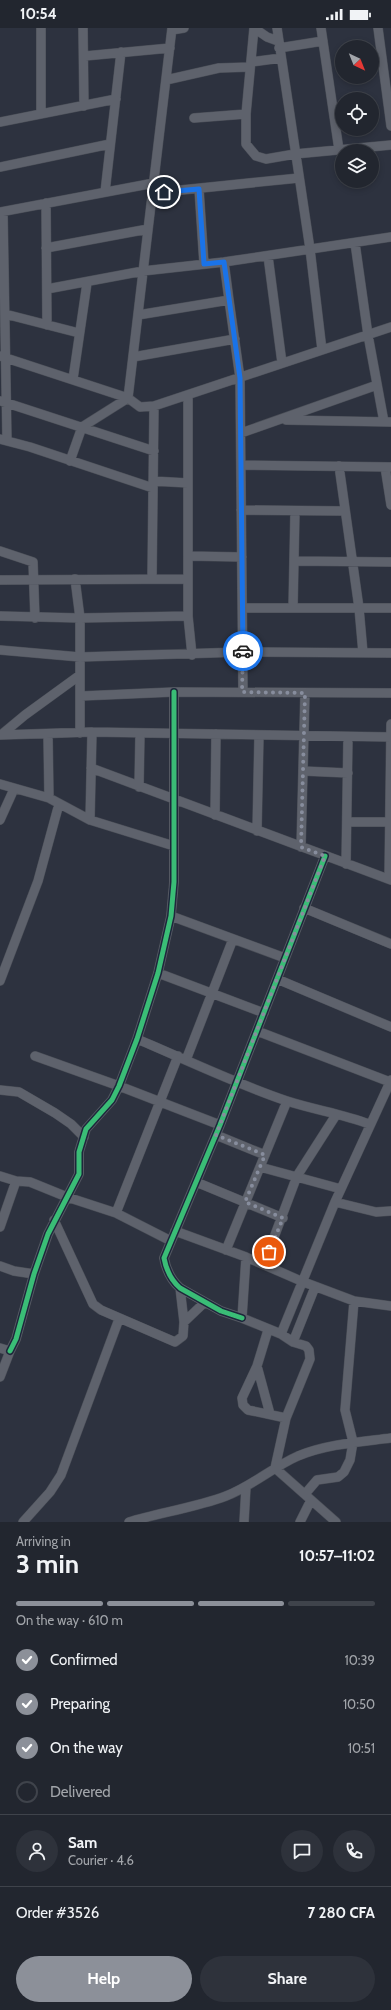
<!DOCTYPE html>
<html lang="en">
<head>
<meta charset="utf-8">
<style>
  :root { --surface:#22262f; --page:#2e323b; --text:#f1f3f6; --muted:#a2a5aa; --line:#3f434b; --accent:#8c9099 }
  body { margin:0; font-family:Cabin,sans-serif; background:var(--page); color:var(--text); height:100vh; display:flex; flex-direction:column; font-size:15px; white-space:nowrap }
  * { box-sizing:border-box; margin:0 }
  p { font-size:13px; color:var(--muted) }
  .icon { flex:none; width:22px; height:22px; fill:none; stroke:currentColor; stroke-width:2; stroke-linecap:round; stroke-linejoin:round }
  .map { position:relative; height:1494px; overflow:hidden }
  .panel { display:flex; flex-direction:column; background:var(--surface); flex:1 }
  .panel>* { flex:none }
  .needle { width:26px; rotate:137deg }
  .tools { position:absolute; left:335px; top:12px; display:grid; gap:8px }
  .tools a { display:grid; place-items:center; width:44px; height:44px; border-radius:50%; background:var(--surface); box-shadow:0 2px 6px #0003,0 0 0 1px var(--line); font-size:20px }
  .pin { position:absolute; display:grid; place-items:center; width:34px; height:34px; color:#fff; margin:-17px; border:2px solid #fff; border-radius:50%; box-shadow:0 1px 4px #0007 }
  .courier { position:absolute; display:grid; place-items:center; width:40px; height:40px; margin:-20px; border:3px solid #1a73e8; border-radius:50%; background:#fff; color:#222; box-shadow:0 1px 5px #0007 }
  .summary em { font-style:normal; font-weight:700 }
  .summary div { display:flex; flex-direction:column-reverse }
  .summary { display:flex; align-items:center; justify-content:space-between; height:68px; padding:0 16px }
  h1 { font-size:26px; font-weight:700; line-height:30px }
  .bar { display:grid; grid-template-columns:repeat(4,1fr); gap:6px 4px; align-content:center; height:48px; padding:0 16px }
  .bar i { height:5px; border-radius:3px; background:var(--line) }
  .bar .active { background:var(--accent) }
  .bar p { grid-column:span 4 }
  .line { display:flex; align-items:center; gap:10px; padding:0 16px; border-top:1px solid var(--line) }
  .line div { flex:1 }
  .round { display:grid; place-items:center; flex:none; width:42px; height:42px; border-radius:21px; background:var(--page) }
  ol { padding:0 16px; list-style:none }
  li { display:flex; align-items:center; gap:12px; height:44px }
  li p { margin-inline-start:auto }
  li .icon { padding:4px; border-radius:50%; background:var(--accent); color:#fff; stroke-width:4 }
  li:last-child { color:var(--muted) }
  li i { width:22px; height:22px; border:2px solid var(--line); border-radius:50% }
  .button { display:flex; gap:8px; margin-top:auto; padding:8px 16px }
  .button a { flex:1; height:46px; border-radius:24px; background:var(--accent); color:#fff; font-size:16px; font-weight:700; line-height:46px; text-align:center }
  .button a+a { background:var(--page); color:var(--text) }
  .status { display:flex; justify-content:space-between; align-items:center; height:28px; padding:0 20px; background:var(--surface); direction:ltr }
  .status svg { height:11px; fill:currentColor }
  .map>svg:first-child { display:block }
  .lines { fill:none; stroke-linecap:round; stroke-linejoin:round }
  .minor-casing { stroke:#4a4e57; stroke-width:10 }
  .minor { stroke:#5e626c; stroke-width:9 }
  .cycleway-casing { stroke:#1e273b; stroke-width:8 }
  .cycleway { stroke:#3abd76; stroke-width:5 }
  .done { stroke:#878d9d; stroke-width:4; stroke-dasharray:0 7.2 }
  .route { stroke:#1a73e8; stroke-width:5 }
</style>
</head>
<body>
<div class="status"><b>10:54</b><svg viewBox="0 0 49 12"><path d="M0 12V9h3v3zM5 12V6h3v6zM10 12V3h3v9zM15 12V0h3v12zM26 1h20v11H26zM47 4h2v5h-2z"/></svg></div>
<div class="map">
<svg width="391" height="1494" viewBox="0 0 391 1494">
  <rect width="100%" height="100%" fill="#2d323f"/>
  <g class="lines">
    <g class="minor-casing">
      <path id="minor" d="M 41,0 L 41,86
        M 83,0 L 84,78
        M 254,0 L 246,86 L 246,116 L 256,128 L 266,131 L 295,126 L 391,117
        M 254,0 L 267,9 L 278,13
        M 277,0 L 310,221 L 322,322
        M 321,0 L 339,122
        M 378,0 L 391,98
        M 172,2 L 184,0
        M 279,20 L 323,13
        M 85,28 L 170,20
        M 251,34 L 281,30
        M 166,52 L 219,40 L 250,39
        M 194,90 L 246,86
        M 0,94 L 116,71
        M 0,139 L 110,116
        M 199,161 L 204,236
        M 105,164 L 121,24
        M 152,165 L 299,150
        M 46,175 L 47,297
        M 0,184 L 154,155
        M 3,184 L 7,413
        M 355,215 L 368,307 L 384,394
        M 46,220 L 148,201
        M 268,228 L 282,335
        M 224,234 L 229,272
        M 47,261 L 143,243 L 224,234 L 391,209
        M 5,286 L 79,305
        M 138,287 L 229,272 L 240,350 L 243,664
        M 0,328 L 128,370 L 140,379 L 154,378 L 391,299
        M 133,329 L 235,311
        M 73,351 L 87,255
        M 188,367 L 188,588 L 192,627
        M 1,373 L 154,423
        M 286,392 L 391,394
        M 241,405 L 377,357
        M 0,411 L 30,419 L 153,460
        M 70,433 L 82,399 L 128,370 L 172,0
        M 241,437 L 391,439
        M 339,438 L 359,580 L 363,625
        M 385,439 L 391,477
        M 153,453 L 188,455
        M 241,482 L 345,483
        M 0,523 L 33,534 L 35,590
        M 188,528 L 242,529
        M 294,533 L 391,534
        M 75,551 L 80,590 L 80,705
        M 152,551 L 154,378
        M 0,552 L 188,551
        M 243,580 L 391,580
        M 293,580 L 295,483
        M 0,588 L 80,590 L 188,588
        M 0,622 L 80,629 L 243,624 L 391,625
        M 81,668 L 174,664 L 391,665
        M 0,707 L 92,704 L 391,709
        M 1,707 L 25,687 L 80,647
        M 48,707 L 49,770
        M 91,740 L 391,852
        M 303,743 L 348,745
        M 0,756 L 49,770 L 90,792 L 92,704
        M 139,759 L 140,705
        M 215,787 L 216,706
        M 0,792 L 14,761
        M 90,792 L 174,818
        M 347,794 L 389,794
        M 257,803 L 259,707
        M 301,819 L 305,665
        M 346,836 L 348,709
        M 389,851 L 391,696
        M 304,880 L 391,916
        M 171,888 L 285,930
        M 158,945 L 264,985
        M 277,951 L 391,999
        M 0,953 L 38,853 L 59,776
        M 257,1003 L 390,1054
        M 137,1011 C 187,1032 236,1056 287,1073 C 315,1082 343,1086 369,1096
        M 35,1028 L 119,1058 L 220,1097
        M 186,1032 L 233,911
        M 0,1062 L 19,1064 L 55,1085 L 71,1096 L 84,1109
        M 216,1107 L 265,1127
        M 260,1139 L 341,1161
        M 0,1148 L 16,1153 L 30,1154 L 67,1169 L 116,1185 L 171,1213
        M 196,1154 L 283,1190
        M 335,1174 L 376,1184 L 391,1183
        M 116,1185 L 178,1028
        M 54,1192 L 93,1276 L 101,1282 L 175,1314 L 183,1308 L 184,1294 L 180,1260
        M 0,1199 L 16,1153
        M 175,1203 L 246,1229 L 301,1253 L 354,1273 L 345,1382 L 353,1414 L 350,1432 L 344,1444 L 338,1449 L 317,1452 L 305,1466
        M 226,1222 L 287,1073
        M 246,1229 L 242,1290 L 281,1306 L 293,1314 L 306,1318 L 309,1322 L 310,1331 L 286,1390
        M 264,1236 L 297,1148 L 336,1087
        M 0,1238 L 14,1243 L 34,1246
        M 354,1273 L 391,1278
        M 242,1290 L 221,1283 L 180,1260 C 171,1252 166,1241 164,1230 L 220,1097 L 325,828
        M 184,1294 L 205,1274
        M 268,1302 L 257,1338 L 242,1370 L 243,1377 L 248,1382 L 286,1390 L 275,1440 L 336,1494
        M 281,1306 L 335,1174 L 391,1052
        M 293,1314 L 315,1259
        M 0,1320 L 10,1323 L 0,1349
        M 10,1323 L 16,1311 L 34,1246 L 48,1206 L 79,1146 L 79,1124 L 86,1101 L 112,1072 L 119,1058 L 137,1011 L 158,945 L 171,888 L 174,854 L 174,664
        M 257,1338 L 270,1386
        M 23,1494 L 50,1464 L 61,1447 L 119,1291
        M 129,1494 C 159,1485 197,1479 226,1468 C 252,1458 273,1439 298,1428 C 327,1416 360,1414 391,1410
        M 244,1494 L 246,1459
        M 300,1494 L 311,1472"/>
    </g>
    <use href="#minor" class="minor"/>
    <g class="cycleway-casing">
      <path id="cycleway" d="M 242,1290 L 221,1283 L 180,1260 C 171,1252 166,1241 164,1230 L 220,1097 L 325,828
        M 10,1323 L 16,1311 L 34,1246 L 48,1206 L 79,1146 L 79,1124 L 86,1101 L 112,1072 L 119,1058 L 137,1011 L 158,945 L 171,888 L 174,854 L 174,664"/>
    </g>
    <use href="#cycleway" class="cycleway"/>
  </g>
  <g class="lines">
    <path class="done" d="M 243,623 L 242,664 L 305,665 L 301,819 L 325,828 L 216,1107 L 265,1127 L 245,1174 L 283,1190 L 269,1224"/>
    <path class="route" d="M 164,164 L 199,161 L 204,236 L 224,234 L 240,350 L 243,623"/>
  </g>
</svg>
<div class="tools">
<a><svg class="needle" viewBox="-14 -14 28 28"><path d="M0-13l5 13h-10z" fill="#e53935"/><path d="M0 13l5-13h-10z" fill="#a2a5aa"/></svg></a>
<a><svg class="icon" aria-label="locate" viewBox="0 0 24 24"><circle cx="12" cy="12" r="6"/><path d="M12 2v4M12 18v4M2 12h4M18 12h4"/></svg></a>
<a><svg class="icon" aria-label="layers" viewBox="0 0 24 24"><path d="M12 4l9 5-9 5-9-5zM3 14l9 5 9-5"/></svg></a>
</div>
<div class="pin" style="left:269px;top:1224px;background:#ea580c"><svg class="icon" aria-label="bag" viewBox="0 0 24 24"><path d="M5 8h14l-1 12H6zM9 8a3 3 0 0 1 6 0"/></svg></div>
<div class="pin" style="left:164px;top:164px;background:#1f2937"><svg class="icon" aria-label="home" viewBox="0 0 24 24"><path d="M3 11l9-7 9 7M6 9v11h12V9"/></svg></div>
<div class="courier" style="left:243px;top:623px"><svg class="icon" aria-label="car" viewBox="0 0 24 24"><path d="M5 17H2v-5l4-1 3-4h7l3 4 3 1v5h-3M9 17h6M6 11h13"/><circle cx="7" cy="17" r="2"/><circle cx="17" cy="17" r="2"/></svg></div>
</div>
<section class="panel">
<div class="summary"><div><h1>3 min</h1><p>Arriving in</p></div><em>10:57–11:02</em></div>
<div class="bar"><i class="active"></i><i class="active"></i><i class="active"></i><i></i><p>On the way · 610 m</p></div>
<ol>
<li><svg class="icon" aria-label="check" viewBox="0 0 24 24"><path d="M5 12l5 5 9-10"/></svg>Confirmed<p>10:39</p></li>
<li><svg class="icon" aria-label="check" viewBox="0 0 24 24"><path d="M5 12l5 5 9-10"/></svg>Preparing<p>10:50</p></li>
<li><svg class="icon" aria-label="check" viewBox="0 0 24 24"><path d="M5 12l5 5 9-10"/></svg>On the way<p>10:51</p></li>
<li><i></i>Delivered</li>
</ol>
<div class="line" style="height:72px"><a class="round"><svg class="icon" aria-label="person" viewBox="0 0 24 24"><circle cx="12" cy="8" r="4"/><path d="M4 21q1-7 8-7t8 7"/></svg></a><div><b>Sam</b><p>Courier · 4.6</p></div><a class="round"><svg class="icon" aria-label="chat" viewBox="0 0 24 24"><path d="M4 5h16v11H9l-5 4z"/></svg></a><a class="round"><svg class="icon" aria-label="phone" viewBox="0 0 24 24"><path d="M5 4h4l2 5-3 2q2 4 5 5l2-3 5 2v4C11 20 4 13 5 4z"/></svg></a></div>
<div class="line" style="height:52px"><div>Order #3526</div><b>7 280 CFA</b></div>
<div class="button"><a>Help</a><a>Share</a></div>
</section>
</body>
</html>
